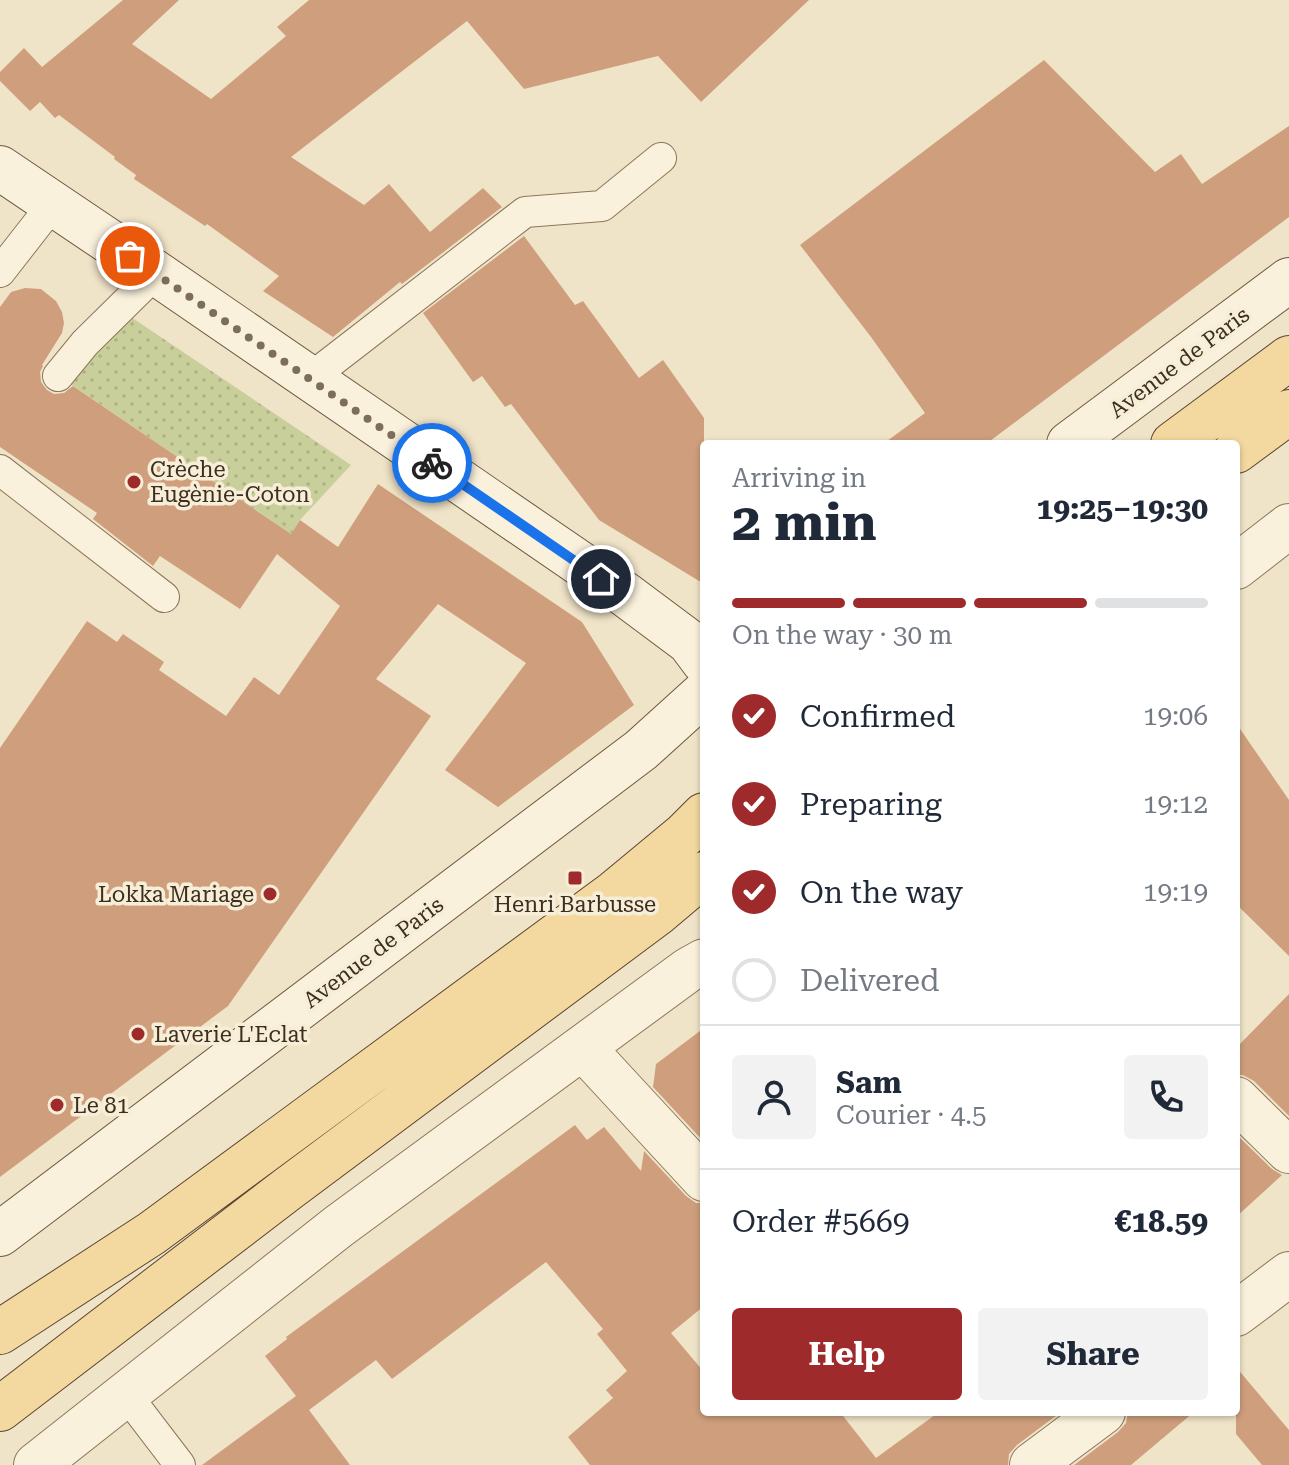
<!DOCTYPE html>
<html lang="en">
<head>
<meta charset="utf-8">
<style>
  :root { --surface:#fff; --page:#f2f2f3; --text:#1f2937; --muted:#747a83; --line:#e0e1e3; --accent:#9e2a2b }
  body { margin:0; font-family:"Roboto Serif",serif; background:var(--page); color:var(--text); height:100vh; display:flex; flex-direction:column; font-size:30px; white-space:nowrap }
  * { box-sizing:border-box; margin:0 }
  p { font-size:26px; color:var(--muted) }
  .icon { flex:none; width:44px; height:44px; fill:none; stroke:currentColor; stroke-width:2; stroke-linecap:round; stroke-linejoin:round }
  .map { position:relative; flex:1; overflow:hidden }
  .sheet { position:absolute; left:700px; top:440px; width:540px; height:976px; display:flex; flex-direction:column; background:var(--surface); border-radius:8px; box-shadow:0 2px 6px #0004 }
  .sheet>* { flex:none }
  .pin { position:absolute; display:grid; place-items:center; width:68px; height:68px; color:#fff; margin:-34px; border:4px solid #fff; border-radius:50%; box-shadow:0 2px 8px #0007 }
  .courier { position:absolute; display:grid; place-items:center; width:80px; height:80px; margin:-40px; border:6px solid #1a73e8; border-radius:50%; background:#fff; color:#222; box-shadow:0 2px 10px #0007 }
  .head em { font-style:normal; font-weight:700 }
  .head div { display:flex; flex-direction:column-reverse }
  .head { display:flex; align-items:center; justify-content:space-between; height:136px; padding:0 32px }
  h1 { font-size:52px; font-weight:700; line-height:60px }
  .bar { display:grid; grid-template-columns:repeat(4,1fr); gap:12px 8px; align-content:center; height:96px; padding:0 32px }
  .bar i { height:10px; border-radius:6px; background:var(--line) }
  .bar .on { background:var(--accent) }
  .bar p { grid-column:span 4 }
  .line { display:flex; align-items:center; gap:20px; padding:0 32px; border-top:2px solid var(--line) }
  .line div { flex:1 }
  .round { display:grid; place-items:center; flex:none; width:84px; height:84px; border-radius:8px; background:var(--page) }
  ol { padding:0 32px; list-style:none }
  li { display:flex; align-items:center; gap:24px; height:88px }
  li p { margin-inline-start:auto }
  li .icon { padding:8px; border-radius:50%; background:var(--accent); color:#fff; stroke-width:4 }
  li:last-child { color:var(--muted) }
  li i { width:44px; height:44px; border:4px solid var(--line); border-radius:50% }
  .cta { display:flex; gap:16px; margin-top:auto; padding:16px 32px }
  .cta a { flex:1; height:92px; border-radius:8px; background:var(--accent); color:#fff; font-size:32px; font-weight:700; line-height:92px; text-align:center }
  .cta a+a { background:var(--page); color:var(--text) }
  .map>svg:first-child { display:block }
  .park { fill:url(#park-dots) }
  .building { fill:#cf9f7d }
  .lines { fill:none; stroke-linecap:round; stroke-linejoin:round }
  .service-casing { stroke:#8d765c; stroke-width:32 }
  .minor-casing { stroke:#8d765c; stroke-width:46 }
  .secondary-casing { stroke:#6f573f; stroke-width:46 }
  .primary-casing { stroke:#5b4430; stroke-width:46 }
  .service { stroke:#faf1dc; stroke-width:30 }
  .minor { stroke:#faf1dc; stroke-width:44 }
  .secondary { stroke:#faf1dc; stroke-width:44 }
  .primary { stroke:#f3d9a0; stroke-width:44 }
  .done { stroke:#7c6e5b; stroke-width:8; stroke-dasharray:0 14.4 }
  .route { stroke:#1a73e8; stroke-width:10 }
  .poi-dot { fill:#9e2a2b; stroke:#f7eed8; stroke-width:3 }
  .labels { text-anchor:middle; stroke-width:7; stroke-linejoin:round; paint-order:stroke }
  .street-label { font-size:22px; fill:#3d2e20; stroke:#f7eed8 }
  .poi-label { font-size:22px; fill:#3d2e20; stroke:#f7eed8; text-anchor:start }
</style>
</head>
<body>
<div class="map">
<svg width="1289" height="1465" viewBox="0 0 1289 1465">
  <defs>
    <pattern id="park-dots" width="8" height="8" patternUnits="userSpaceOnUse" patternTransform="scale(2)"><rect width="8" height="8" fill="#c9cf9b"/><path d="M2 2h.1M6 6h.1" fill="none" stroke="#aeb285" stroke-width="1.8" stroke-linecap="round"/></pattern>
  </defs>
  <rect width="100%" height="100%" fill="#f0e4c8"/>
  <path class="park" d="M 128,315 L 351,465 L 300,520 L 291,534 L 69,383 Z"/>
  <path class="building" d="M 123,0 L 179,0 L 132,44 L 211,99 L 286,36 L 277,27 L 309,0 L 809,0 L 701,102 L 658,56 L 524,89 L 467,21 L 291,157 L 364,205 L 389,184 L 430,232 L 483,188 L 502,207 L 402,284 L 400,282 L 333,337 L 263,291 L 279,276 L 207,224 L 205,226 L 134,179 L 136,175 L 114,159 L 115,157 L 59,115 L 55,118 L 40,102 L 30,111 L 0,81 L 0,72 L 24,48 L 42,67 Z
    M 1044,60 L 1155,172 L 1181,154 L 1202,184 L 1289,126 L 1289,217 L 986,444 L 883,444 L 925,413 L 871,337 L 800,245 Z
    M 524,236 L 575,305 L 583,301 L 639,378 L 663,360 L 704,418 L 704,584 L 599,520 L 511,404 L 505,407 L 482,376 L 473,382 L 423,313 Z
    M 25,288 L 41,289 L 56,301 L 62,312 L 64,323 L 62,333 L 42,365 L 43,366 L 40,372 L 41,382 L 47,390 L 54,394 L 64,393 L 73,386 L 291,534 L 300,520 L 338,547 L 378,484 L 582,622 L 634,705 L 498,807 L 445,770 L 526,663 L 438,604 L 376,679 L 431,716 L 228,1006 L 0,1177 L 0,748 L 87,621 L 117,642 L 123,634 L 164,662 L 159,670 L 226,716 L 254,677 L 279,695 L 340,606 L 277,554 L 240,609 L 160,556 L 153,566 L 93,519 L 97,513 L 0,447 L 0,307 L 11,292 Z
    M 1236,723 L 1289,800 L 1289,956 L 1236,904 Z
    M 1289,994 L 1289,1116 L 1254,1081 L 1243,1075 L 1236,1075 L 1236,1048 Z
    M 704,1028 L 704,1142 L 653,1087 L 656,1064 Z
    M 575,1125 L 587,1140 L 604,1127 L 641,1171 L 644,1151 L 686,1196 L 696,1203 L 704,1203 L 704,1306 L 671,1333 L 704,1372 L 704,1412 L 840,1412 L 876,1458 L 939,1412 L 1061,1412 L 1017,1445 L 1009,1454 L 1008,1465 L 590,1465 L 568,1437 L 613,1398 L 606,1390 L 627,1371 L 597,1334 L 603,1329 L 546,1262 L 392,1379 L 376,1360 L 309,1410 L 350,1465 L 202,1465 L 296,1396 L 265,1356 L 287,1339 L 286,1337 Z
    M 1236,1134 L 1272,1169 L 1282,1175 L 1236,1217 Z
    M 1236,1367 L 1289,1430 L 1289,1465 L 1262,1465 L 1236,1434 Z
    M 1128,1412 L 1194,1412 L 1131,1465 L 1074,1465 L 1118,1432 L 1126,1423 Z"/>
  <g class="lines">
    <g class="service-casing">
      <path id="service" d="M 0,272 L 53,204
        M 58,376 L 85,343 L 156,273
        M 309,379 L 525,212 L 602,206 L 661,158
        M 0,470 L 164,597
        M 125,1393 L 180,1465"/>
    </g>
    <g class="minor-casing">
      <path id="minor" d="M 1236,567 L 1289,526
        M 583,1048 L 704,1179
        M 1236,1099 L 1289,1151
        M 1236,1314 L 1289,1274
        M 36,1465 L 339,1226 L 688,970 L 704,961
        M 1032,1465 L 1103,1412"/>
    </g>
    <g class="secondary-casing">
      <path id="secondary" d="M 0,168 L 156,273 L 626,595 L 689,642 L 704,662
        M 1069,444 L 1289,280
        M 0,1234 L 641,750 L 704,693"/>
    </g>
    <g class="primary-casing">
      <path id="primary" d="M 1173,444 L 1289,358
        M 1236,451 L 1289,412
        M 0,1332 L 152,1233 L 614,893 L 684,835 L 704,815
        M 0,1409 L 289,1188 L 659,912 L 704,874"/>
    </g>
    <use href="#service" class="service"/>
    <use href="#minor" class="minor"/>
    <use href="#secondary" class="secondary"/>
    <use href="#primary" class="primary"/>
  </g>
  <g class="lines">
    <path class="done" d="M 130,256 L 432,463"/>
    <path class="route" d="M 432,463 L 601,579"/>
  </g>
  <g class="poi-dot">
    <circle cx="134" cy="482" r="8"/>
    <rect x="567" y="870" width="16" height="16" rx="4"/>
    <circle cx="270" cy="894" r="8"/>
    <circle cx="138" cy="1034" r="8"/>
    <circle cx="57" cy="1105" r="8"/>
  </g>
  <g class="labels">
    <g class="street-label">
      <text transform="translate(1179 362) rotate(-37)" y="8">Avenue de Paris</text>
      <text transform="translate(373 952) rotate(-37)" y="8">Avenue de Paris</text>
    </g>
    <g class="poi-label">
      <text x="150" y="477">Crèche<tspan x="150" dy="25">Eugènie-Coton</tspan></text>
      <text x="254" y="902" text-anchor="end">Lokka Mariage</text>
      <text x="575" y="912" text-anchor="middle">Henri Barbusse</text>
      <text x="154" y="1042">Laverie L'Eclat</text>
      <text x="73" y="1113">Le 81</text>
    </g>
  </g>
</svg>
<div class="pin" style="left:130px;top:256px;background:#ea580c"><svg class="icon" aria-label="bag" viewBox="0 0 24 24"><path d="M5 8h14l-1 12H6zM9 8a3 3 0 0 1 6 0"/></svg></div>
<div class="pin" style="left:601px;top:579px;background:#1f2937"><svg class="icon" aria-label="home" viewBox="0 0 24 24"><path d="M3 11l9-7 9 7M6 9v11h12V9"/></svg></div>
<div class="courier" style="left:432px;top:463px"><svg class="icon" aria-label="bike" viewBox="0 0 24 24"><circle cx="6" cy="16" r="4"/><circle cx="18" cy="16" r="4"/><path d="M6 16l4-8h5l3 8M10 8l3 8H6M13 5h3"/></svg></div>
<section class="sheet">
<div class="head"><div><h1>2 min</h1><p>Arriving in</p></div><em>19:25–19:30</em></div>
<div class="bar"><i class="on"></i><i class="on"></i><i class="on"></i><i></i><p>On the way · 30 m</p></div>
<ol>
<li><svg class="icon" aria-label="check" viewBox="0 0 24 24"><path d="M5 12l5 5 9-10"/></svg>Confirmed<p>19:06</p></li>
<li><svg class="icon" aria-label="check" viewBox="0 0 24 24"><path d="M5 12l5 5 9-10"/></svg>Preparing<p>19:12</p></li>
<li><svg class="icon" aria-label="check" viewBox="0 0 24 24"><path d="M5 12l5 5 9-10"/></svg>On the way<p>19:19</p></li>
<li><i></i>Delivered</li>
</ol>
<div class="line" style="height:144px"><a class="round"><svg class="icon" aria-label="person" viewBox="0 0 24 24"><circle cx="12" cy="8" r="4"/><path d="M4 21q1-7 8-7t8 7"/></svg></a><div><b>Sam</b><p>Courier · 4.5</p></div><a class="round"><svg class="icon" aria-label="phone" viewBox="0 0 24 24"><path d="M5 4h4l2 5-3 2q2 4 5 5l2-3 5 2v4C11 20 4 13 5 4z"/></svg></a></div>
<div class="line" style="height:104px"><div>Order #5669</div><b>€18.59</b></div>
<div class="cta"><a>Help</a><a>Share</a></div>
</section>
</div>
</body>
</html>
